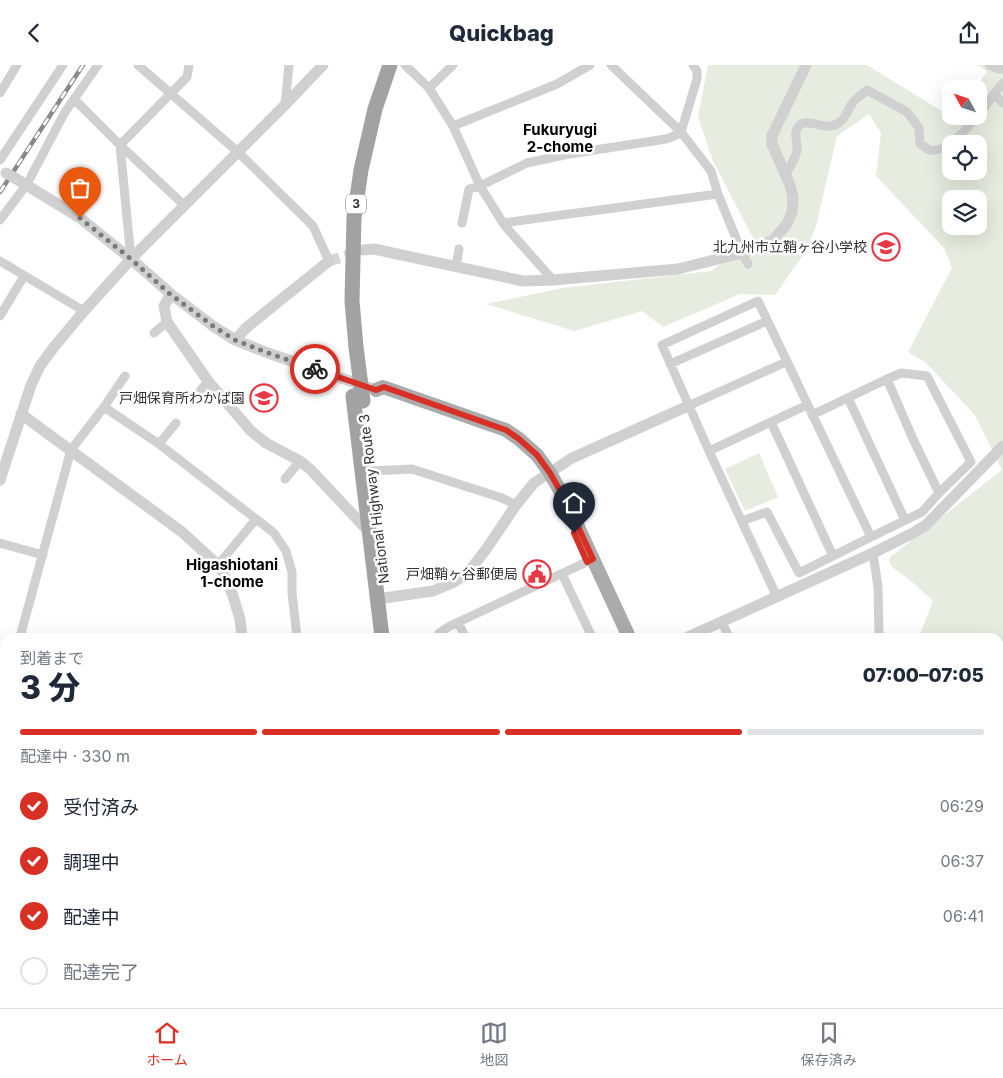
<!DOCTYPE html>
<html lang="ja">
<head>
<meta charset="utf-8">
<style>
  :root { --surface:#fff; --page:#f6f6f7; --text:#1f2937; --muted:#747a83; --line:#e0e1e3; --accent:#d93025 }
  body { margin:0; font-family:Inter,"Noto Sans JP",sans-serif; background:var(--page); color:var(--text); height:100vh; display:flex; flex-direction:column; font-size:19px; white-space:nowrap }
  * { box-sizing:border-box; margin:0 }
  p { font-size:16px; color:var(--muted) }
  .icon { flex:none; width:28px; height:28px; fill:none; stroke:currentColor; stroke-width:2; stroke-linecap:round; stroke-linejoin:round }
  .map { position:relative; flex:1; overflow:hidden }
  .panel { position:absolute; left:0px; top:568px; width:1004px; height:376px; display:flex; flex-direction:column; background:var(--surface); border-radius:15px 15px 0 0; box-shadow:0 5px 20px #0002 }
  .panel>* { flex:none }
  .needle { width:32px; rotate:310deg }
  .controls { position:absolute; left:942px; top:15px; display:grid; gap:10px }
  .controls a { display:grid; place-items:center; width:45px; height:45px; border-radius:10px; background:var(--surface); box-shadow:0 5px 20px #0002; font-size:25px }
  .pin { position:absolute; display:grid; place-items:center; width:42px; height:42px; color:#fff; margin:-51px -21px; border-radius:50% 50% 50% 0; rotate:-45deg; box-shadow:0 0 5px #0007 }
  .pin .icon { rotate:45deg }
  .courier { position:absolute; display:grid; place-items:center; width:50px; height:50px; margin:-25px; border:4px solid #d93025; border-radius:50%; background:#fff; color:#222; box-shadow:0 1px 6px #0007 }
  .summary em { font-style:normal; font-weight:800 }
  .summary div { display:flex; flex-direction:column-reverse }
  .summary { display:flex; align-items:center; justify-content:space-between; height:85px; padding:0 20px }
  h1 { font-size:32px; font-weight:800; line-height:38px }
  .bar { display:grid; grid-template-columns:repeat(4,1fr); gap:8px 5px; align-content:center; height:60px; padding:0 20px }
  .bar i { height:6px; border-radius:4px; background:var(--line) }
  .bar .on { background:var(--accent) }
  .bar p { grid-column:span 4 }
  ol { padding:0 20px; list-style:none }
  li { display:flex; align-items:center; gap:15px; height:55px }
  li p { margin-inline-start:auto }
  li .icon { padding:5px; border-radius:50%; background:var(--accent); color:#fff; stroke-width:4 }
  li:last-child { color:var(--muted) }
  li i { width:28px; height:28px; border:2px solid var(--line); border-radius:50% }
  header { display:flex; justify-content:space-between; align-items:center; height:65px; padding:0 20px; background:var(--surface); font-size:22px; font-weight:800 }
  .tab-bar { display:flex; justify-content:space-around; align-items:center; height:70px; border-top:1px solid var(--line); background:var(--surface); font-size:14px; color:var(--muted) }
  .tab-bar a { display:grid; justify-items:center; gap:2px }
  .tab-bar .on { color:var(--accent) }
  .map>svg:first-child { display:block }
  .green { fill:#e6ecdf; fill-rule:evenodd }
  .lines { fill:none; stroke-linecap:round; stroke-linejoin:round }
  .tertiary-tunnel { stroke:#d6d6d6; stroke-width:11; stroke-dasharray:11 5.5; stroke-linecap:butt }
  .minor { stroke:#d0d0d0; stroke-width:9 }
  .tertiary { stroke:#d0d0d0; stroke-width:11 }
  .primary { stroke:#ababab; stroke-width:14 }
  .trunk { stroke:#a2a2a2; stroke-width:15 }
  .rail-casing { stroke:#888; stroke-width:4.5 }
  .rail { stroke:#fff; stroke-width:2.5; stroke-dasharray:8; stroke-linecap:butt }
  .tertiary-bridge { stroke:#d0d0d0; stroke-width:11 }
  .trunk-bridge { stroke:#a2a2a2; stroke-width:15 }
  .done { stroke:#7a7a7a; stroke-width:5; stroke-dasharray:0 9 }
  .route { stroke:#d93025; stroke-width:6 }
  .labels { text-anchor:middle; stroke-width:5; stroke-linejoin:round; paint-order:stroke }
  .shield { fill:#fff; stroke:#707070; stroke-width:1 }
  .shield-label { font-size:12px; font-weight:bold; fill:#333 }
  .poi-label { font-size:14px; fill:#333; stroke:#fff; text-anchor:end }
  .street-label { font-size:14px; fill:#333; stroke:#fff }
  .neighbourhood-label { font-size:15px; font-weight:bold; fill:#000; stroke:#fff }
</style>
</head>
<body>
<header><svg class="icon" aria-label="back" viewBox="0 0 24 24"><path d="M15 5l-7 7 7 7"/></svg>Quickbag<svg class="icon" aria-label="share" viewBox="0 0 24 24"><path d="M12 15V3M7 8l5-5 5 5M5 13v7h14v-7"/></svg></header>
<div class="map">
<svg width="1003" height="943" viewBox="0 0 1003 943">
  <rect width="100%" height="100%" fill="#fff"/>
  <path class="green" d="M 708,0 L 867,0 L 953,53 L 955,51 L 979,51 L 979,24 L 975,24 L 987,6 L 977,0 L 1003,0 L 1003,767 L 999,765 L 999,572 L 919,572 L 933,536 L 912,517 L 891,501 L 889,493 L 1002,405 L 975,350 L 925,297 L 908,287 L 952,203 L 944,183 L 876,111 L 881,68 L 869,49 L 837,71 L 816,161 L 806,186 L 775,230 L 740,229 L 663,262 L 642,246 L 574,266 L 486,239 L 563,223 L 711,206 L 754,175 L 713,96 L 698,51 ZM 951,79 L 979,79 L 979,106 L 951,106 ZM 951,134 L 979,134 L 979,161 L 951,161 Z
    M 759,388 L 778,432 L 745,446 L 725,404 Z
    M 804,939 L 976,939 L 982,943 L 801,943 Z"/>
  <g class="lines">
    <path class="tertiary-tunnel" d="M 329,196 L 359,187"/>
    <path class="minor" d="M 138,0 L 238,87 L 313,161 L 329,196
      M 405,0 L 429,23 L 453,61 L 480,121 L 505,161 L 553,215
      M 611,0 L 681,67 L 711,106 L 718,129 L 742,188 L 748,199
      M 989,0 L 999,4 L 1003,4
      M 429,23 L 453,0
      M 0,28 L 17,0
      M 994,29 L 1003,38
      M 74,34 L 120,80 L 185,141
      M 285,40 L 289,0
      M 979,49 L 1003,18
      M 453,61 L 557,19 L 590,0
      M 120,80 L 131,194
      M 120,80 L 187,12 L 189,0
      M 0,95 L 63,0
      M 785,110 C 790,102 796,93 797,85 C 798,77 793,69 798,62 C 804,52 822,63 831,61 C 845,59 847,44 854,36 C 858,32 863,29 867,25 L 907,47 L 919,63 L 920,79 C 923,81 927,84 930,85 C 948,88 967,63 977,51
      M 0,155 L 27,119 L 65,47 L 98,0
      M 462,158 L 469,124 L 480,121 L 527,98 L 569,89 L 666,74 L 674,71 L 681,67 L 697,14 L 697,6 L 693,0
      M 503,158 L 718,129
      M 0,196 L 84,246
      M 456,202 L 459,184
      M 0,251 L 24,211
      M 154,268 L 167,257
      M 670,299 L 767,256
      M 887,314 L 901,308 L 927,311 L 971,397 L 939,428
      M 848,333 L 905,455
      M 192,336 L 208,316
      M 688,341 L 786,297
      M 104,342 L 159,379 L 274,468 L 286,486 L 292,507 L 292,528 L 297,572
      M 812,350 L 887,314 L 913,374 L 939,428 L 922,447 L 871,472
      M 771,357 L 833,491
      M 159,379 L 176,358
      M 709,386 L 807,340
      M 371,406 L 412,404 L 502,433 L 516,440
      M 285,414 L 300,396
      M 742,456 L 767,447 L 799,508 L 871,472 L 758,236 L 662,280 L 709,386 L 777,532
      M 0,478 L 43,490
      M 873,488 L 878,522 L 879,572
      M 218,500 L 256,454
      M 562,509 L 592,572
      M 458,557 L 465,572
      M 722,558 L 729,572
      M 20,572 L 71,385 L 104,342 L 125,311
      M 438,572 L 439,568 L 450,561 L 593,494
      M 0,599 L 5,600
      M 0,651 L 5,651
      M 999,787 L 1003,790
      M 999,887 L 1003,891
      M 55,939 L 62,943
      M 283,939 L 284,943
      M 359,939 L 359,943
      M 503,939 L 508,943
      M 611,939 L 614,943
      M 19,943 L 24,939
      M 216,943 L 217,939
      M 748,943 L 752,941 L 753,939"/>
    <path class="tertiary" d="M 15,113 L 80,153 L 131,194 L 171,229 L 213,261 L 235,275 L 268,288 L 376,325
      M 363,185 L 374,184 L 523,216 L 553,215 L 678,204 L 742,188 L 773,175 L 787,159 L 792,147 L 793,132 L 790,120 L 772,79 L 772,71 L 806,0
      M 171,229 L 164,241 L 167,257 L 208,316 L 251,366 L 266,378 L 300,396 L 311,405 L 370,468
      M 235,275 L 247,262 L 329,196
      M 21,349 L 182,467 L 218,500 L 227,515 L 233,531 L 240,554 L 242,572
      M 0,415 L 31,320 L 40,301 L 54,282 L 84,246 L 131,194 L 285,40 L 323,0
      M 377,534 L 433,526 L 452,518 L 468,508 L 487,483 L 516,440 L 534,418 L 572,393 L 688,341
      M 688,572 L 873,488 L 913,468 L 926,460 L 1003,381
      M 101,943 L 104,939
      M 171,943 L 171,939
      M 778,943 L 779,939"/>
    <path class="primary" d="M 376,325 L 383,322 L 506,365 L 519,374 L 537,390 L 550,408 L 566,436 L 629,572
      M 999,938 L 1003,943"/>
    <path class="trunk" d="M 356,282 L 352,236 L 354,153 L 361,105 L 375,44 L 390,0
      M 353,331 L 382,572
      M 434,939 L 435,943"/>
    <g class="rail-casing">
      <path id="rail" d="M 0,127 L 83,0"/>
    </g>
    <use href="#rail" class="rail"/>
    <path class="tertiary-bridge" d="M 6,108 L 15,113"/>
    <path class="trunk-bridge" d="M 356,282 L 363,336"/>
  </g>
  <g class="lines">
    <path class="done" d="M 80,153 L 131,194 L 170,229 L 213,261 L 235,275 L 268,288 L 315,304"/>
    <path class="route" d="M 315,304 L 376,325 L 384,322 L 506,365 L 519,374 L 537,390 L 550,408 L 566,436 L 593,494 L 587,497 L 574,468"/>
  </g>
  <defs>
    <g id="school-ring" transform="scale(1.4375)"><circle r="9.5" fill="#fff" stroke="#e63946" stroke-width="1.5"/><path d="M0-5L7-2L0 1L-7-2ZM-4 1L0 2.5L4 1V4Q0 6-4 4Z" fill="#e63946"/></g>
    <g id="civic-ring" transform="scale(1.4375)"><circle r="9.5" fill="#fff" stroke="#e63946" stroke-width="1.5"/><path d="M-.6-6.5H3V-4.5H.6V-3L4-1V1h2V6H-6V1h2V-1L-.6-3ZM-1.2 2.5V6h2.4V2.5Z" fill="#e63946"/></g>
  </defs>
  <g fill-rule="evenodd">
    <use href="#school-ring" x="886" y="182"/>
    <use href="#school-ring" x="264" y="333"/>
    <use href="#civic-ring" x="537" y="509"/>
  </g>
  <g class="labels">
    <rect class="shield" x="346" y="129.5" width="20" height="19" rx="4"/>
    <g class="shield-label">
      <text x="356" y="143">3</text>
    </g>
    <g class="poi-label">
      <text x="867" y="187">北九州市立鞘ヶ谷小学校</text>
      <text x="245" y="338">戸畑保育所わかば園</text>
      <text x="518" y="514">戸畑鞘ヶ谷郵便局</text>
    </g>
    <g class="street-label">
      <text transform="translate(374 434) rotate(-97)" y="5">National Highway Route 3</text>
    </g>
    <g class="neighbourhood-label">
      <text x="560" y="70">Fukuryugi<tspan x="560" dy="17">2-chome</tspan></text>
      <text x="232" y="505">Higashiotani<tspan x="232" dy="17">1-chome</tspan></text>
    </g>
  </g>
</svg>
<div class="controls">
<a><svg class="needle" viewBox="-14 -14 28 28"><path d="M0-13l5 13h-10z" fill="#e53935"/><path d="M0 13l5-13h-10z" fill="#747a83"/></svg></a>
<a><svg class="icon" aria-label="locate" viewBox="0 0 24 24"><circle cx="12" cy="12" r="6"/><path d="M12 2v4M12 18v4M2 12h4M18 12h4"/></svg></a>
<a><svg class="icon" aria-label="layers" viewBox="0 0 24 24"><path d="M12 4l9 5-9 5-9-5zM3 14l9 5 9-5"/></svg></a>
</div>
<div class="pin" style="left:80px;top:153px;background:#ea580c"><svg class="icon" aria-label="bag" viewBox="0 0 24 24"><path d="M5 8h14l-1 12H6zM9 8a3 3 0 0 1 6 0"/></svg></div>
<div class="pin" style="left:574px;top:468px;background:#1f2937"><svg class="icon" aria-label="home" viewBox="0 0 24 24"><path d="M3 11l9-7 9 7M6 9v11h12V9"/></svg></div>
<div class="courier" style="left:315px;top:304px"><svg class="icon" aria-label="bike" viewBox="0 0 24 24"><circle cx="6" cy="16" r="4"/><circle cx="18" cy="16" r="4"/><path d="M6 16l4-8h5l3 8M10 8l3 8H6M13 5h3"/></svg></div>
<section class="panel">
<div class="summary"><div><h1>3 分</h1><p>到着まで</p></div><em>07:00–07:05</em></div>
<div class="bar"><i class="on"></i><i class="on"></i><i class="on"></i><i></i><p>配達中 · 330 m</p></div>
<ol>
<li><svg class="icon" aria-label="check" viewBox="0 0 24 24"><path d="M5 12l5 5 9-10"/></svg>受付済み<p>06:29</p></li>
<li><svg class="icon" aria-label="check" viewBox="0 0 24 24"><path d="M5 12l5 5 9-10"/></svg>調理中<p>06:37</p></li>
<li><svg class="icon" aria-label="check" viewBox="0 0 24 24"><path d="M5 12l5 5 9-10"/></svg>配達中<p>06:41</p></li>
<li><i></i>配達完了</li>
</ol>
</section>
</div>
<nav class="tab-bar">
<a class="on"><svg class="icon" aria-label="home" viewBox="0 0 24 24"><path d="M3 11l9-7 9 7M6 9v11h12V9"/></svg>ホーム</a>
<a><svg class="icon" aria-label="map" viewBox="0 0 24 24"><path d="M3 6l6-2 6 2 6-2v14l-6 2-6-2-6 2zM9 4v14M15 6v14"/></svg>地図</a>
<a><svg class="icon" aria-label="saved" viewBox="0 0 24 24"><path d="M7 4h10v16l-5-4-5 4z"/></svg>保存済み</a>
</nav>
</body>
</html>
